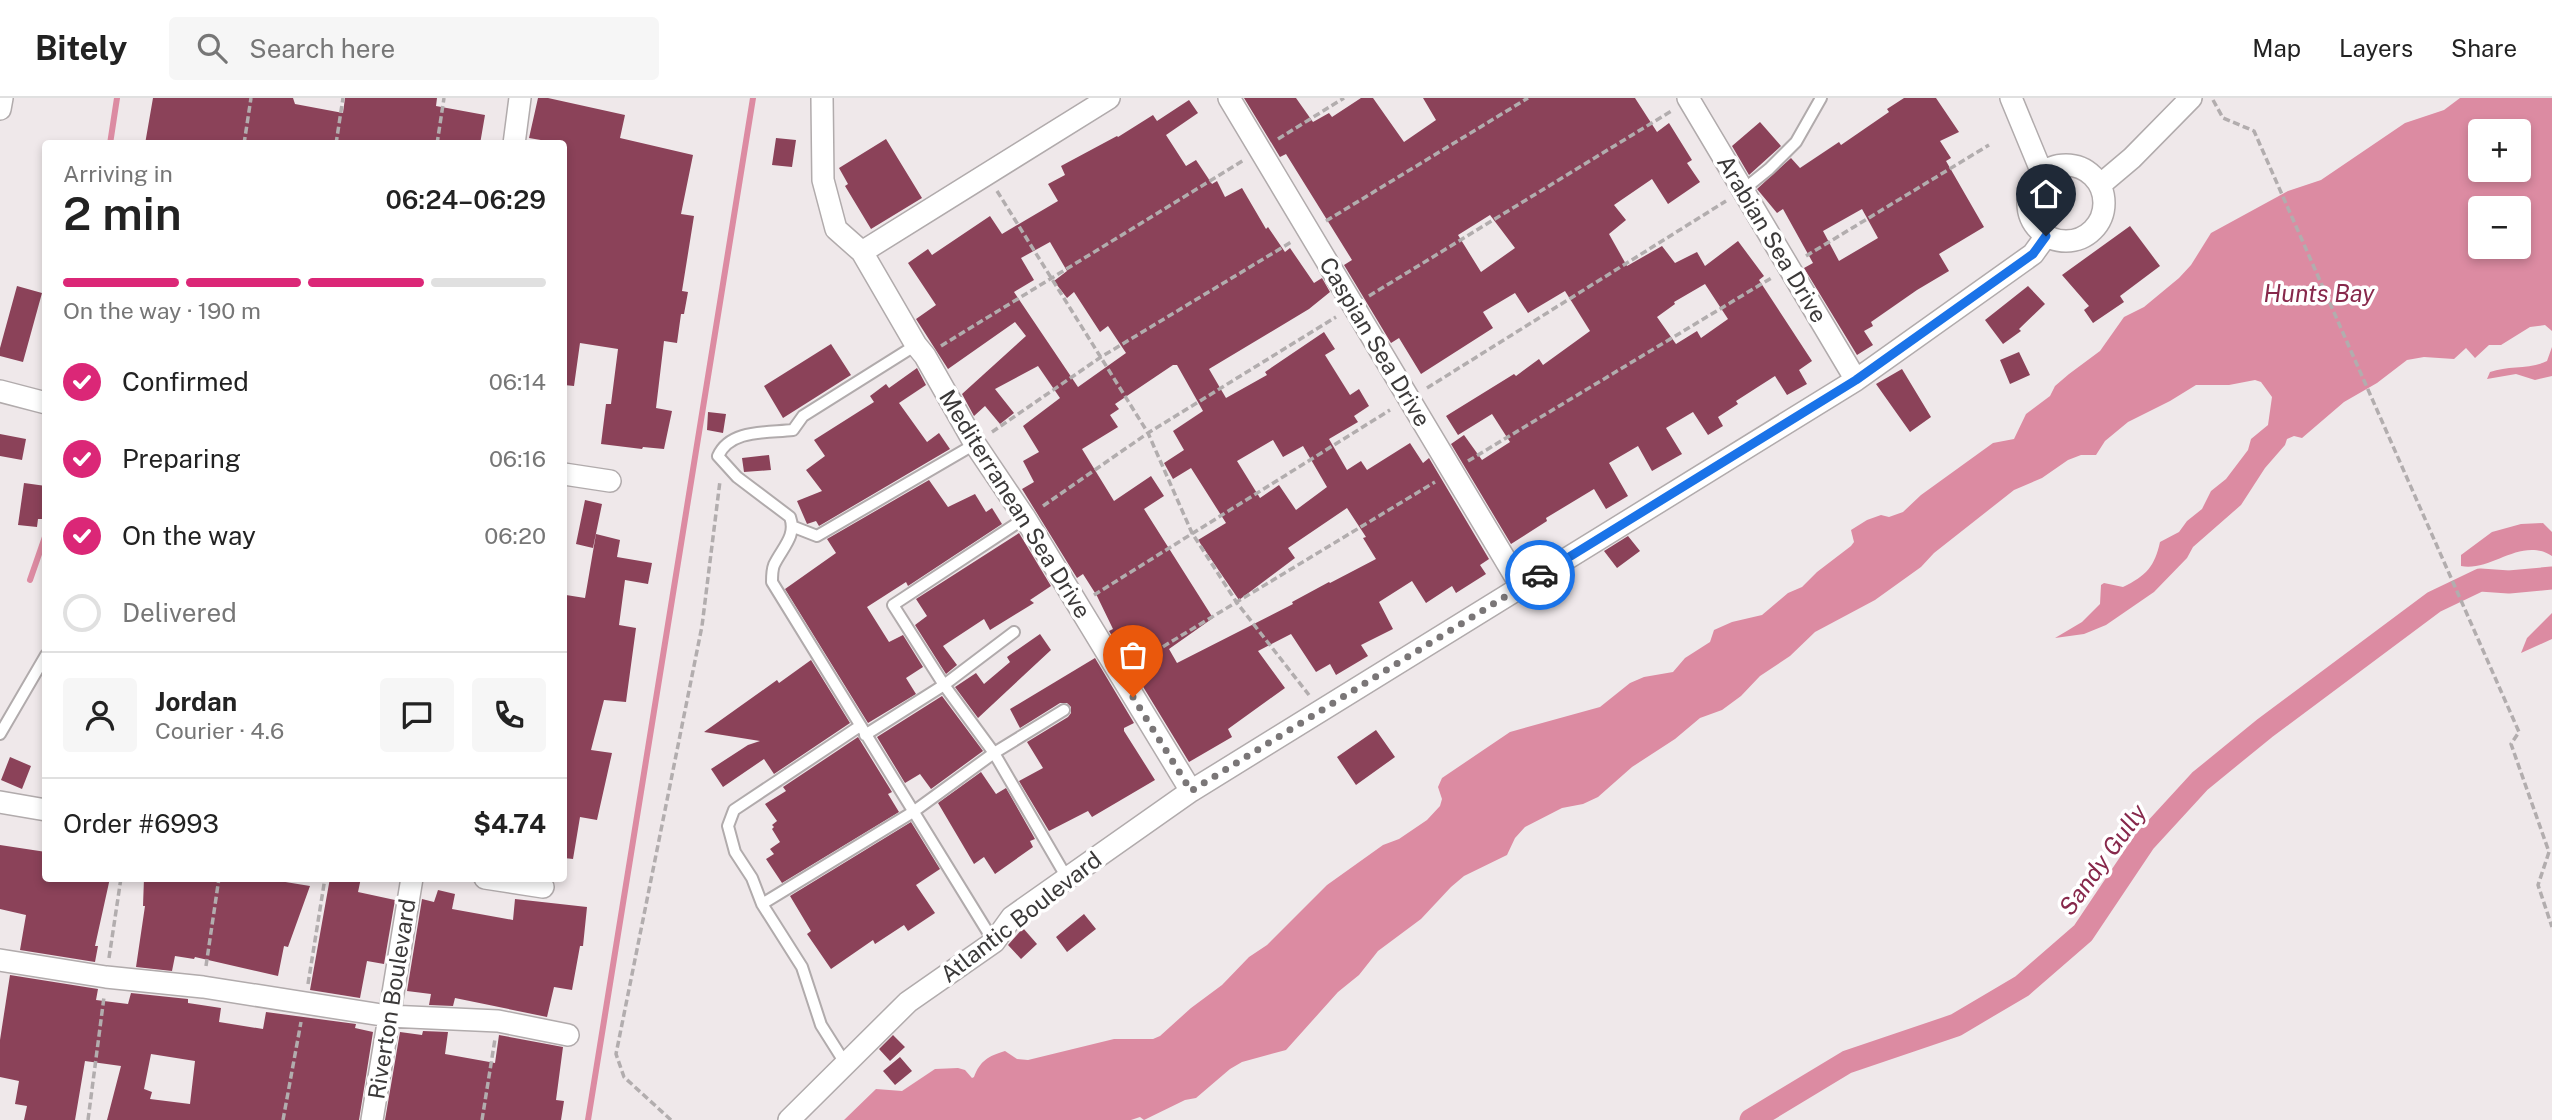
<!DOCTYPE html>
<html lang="en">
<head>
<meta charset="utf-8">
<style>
  :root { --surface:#fff; --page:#f6f6f6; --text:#222; --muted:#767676; --line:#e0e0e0; --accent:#db2777 }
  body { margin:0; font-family:"Public Sans",sans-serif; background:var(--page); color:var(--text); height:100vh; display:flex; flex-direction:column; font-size:26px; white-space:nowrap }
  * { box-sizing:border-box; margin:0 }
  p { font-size:23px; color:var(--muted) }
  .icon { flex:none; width:38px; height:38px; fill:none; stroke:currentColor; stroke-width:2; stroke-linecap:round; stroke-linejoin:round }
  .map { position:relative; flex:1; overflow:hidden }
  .panel { position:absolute; left:42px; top:42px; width:525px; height:742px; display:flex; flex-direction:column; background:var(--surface); border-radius:7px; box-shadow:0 4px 10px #0003 }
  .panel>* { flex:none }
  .fabs { position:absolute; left:2468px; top:21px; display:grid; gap:14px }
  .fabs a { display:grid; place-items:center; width:63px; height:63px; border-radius:7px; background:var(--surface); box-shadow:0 4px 10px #0003; font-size:35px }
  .pin { position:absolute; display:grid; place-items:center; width:60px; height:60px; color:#fff; margin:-72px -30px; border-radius:50% 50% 50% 0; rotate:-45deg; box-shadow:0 0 7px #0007 }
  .pin .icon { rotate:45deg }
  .courier { position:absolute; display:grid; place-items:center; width:70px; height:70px; margin:-35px; border:5px solid #1a73e8; border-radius:50%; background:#fff; color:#222; box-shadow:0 2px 9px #0007 }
  .overview em { font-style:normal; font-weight:600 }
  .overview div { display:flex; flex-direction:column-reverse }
  .overview { display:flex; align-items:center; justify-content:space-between; height:119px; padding:0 21px }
  h1 { font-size:46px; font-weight:600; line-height:52px }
  .bar { display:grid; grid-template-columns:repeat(4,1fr); gap:10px 7px; align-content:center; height:84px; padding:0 21px }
  .bar i { height:9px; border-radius:5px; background:var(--line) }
  .bar .selected { background:var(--accent) }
  .bar p { grid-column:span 4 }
  .line { display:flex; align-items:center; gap:18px; padding:0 21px; border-top:2px solid var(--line) }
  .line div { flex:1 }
  .round { display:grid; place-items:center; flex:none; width:74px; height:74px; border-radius:7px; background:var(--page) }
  ol { padding:0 21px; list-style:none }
  li { display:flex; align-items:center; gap:21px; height:77px }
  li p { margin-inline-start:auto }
  li .icon { padding:7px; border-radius:50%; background:var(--accent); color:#fff; stroke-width:4 }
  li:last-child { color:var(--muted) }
  li i { width:38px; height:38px; border:4px solid var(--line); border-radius:50% }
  header { display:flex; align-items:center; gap:42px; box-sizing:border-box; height:98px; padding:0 35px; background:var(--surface); border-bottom:2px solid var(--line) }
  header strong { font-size:33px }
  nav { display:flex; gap:38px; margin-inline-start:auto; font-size:24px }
  .search { width:490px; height:63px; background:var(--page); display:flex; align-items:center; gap:18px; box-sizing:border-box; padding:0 24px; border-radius:7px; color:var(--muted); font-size:26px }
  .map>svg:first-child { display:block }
  .water { fill:#dc8ba2; fill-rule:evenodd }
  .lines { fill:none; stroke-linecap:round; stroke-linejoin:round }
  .stream { stroke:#dc8ba2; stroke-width:6 }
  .canal { stroke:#dc8ba2; stroke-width:23 }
  .building { fill:#8b4259; fill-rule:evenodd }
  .service-casing { stroke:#b1abac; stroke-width:14 }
  .minor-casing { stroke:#b1abac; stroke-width:24 }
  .path { stroke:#b2adae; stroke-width:3.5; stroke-dasharray:7 3.5; stroke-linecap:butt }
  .service { stroke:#fff; stroke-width:10 }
  .minor { stroke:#fff; stroke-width:21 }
  .done { stroke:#7a7677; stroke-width:7; stroke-dasharray:0 12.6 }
  .route { stroke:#1a73e8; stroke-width:9 }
  .labels { text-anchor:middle; stroke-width:7; stroke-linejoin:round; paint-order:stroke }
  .street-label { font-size:23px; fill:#3b3939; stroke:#fff }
  .water-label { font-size:24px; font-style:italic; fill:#87284b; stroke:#fff }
</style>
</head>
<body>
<header>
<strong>Bitely</strong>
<div class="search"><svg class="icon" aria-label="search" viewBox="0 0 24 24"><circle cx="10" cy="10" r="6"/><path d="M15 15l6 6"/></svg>Search here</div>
<nav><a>Map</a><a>Layers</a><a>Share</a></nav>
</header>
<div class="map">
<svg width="2552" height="1022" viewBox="0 0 2552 1022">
  <rect width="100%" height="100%" fill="#efe8ea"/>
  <path class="water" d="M 2460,0 L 2552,0 L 2552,233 L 2545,227 L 2530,229 L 2501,247 L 2489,247 L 2475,260 L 2466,250 L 2454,261 L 2424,259 L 2407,262 L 2377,285 L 2344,304 L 2302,340 L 2294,338 L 2287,341 L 2285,347 L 2265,370 L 2241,407 L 2193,449 L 2187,460 L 2154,494 L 2106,527 L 2084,536 L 2055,540 L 2082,524 L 2100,506 L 2101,487 L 2104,485 L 2123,489 C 2146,478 2155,468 2160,444 L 2179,434 L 2187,423 L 2202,411 L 2211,393 L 2226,381 L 2248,352 L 2251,341 L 2268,327 L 2272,299 L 2261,284 L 2255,282 L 2229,287 L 2196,287 L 2170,303 L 2128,324 L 2105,343 L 2096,357 L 2081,357 L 2068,362 L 2042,380 L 2014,392 L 1934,455 L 1921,469 L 1875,502 L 1815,534 L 1790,558 L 1760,578 L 1741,598 L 1722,612 L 1700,620 L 1675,641 L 1632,669 L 1598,699 L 1583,706 L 1562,710 L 1525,729 L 1515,740 L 1507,757 L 1464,778 L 1451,789 L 1421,821 L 1378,853 L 1359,877 L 1338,894 L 1286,952 L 1242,964 L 1230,971 L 1196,1000 L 1185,1002 L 1144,1022 L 1140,1019 L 1131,1022 L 844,1022 L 876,991 L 902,993 L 935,971 L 958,970 L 965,972 L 972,980 L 974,979 C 980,963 988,958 1005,953 L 1017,961 L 1028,962 L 1114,941 L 1153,941 L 1160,938 L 1191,910 L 1222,887 L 1249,859 L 1267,847 L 1327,787 L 1383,747 L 1399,741 L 1427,722 L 1440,708 L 1442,701 L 1438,689 L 1442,680 L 1510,634 L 1600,609 L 1630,585 L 1644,579 L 1673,574 L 1685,560 L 1710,544 L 1714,532 L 1732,524 L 1762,517 L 1788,495 L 1802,489 L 1817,474 L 1851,448 L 1854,444 L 1851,432 L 1867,422 L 1881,417 L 1889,419 L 1903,414 L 1921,397 L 1993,345 L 2014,341 L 2026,316 L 2050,298 L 2055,288 L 2069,276 L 2100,253 L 2124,219 L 2144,209 L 2179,180 L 2191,167 L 2211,135 L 2288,93 L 2321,82 L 2405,25 L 2444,12 ZM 2518,33 L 2518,72 L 2480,72 L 2480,33 ZM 2518,110 L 2518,149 L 2480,149 L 2480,110 Z
    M 2552,249 L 2552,278 L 2535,282 L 2516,276 L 2487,281 L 2490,274 C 2508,267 2529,272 2547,263 Z
    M 2543,425 L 2552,434 L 2552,458 C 2521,438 2491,474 2461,468 L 2461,457 L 2492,434 L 2521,426 Z
    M 2552,515 L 2552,541 L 2521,555 L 2527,540 Z"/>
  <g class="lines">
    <path class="stream" d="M 110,46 L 117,0
      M 30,482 L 46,436
      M 588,1022 L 753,0"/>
    <path class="canal" d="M 1751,1022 L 1847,964 L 1956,927 L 2022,888 L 2083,835 L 2144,744 L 2200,683 L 2265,630 L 2434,504 L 2480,482 L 2509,484 L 2552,480"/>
  </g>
  <path class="building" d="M 153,0 L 293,0 L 295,6 L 343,15 L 345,0 L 437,0 L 436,8 L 485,17 L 480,46 L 145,46 Z
    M 538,0 L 548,0 L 625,17 L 620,40 L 693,57 L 681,116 L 694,118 L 682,193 L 688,194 L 684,216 L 681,216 L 677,245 L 664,243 L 656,310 L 672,313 L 664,351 L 643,349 L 642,351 L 601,346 L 606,306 L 611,306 L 618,251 L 580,245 L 574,288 L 564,287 L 564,46 L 529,40 Z
    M 1244,0 L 1296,0 L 1313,24 L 1329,15 L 1332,19 L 1361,0 L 1373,0 L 1404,44 L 1436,22 L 1423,0 L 1635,0 L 1657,34 L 1669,25 L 1692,62 L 1687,65 L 1700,84 L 1668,106 L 1652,81 L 1614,107 L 1626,122 L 1609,136 L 1627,168 L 1662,148 L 1675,165 L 1697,154 L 1705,168 L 1738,143 L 1764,178 L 1759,182 L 1812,263 L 1799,272 L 1807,286 L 1787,297 L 1775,278 L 1736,303 L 1738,306 L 1718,319 L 1723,328 L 1708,337 L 1693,314 L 1666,330 L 1682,356 L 1652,373 L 1638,348 L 1609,365 L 1628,398 L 1606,411 L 1594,391 L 1546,420 L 1547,423 L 1511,446 L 1451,346 L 1464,337 L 1482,362 L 1510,344 L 1492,316 L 1458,337 L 1446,318 L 1514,276 L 1516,278 L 1539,261 L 1543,267 L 1590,233 L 1565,193 L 1528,215 L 1515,195 L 1483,214 L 1493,230 L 1421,276 L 1399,240 L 1391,245 L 1344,167 L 1352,162 L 1286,56 L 1280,59 ZM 1490,117 L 1515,150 L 1481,174 L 1458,137 ZM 1705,186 L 1728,221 L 1701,240 L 1697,233 L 1676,246 L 1657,219 L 1675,206 L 1674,204 Z
    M 1904,0 L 1936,0 L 1959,34 L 1940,43 L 1951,60 L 1946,63 L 1984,129 L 1939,156 L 1949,173 L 1917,192 L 1871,224 L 1873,228 L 1864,233 L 1873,247 L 1857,257 L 1804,170 L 1813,165 L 1783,111 L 1777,115 L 1757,91 L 1791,60 L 1800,70 L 1839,44 L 1841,47 L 1889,14 L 1887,11 ZM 1862,111 L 1878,140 L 1839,163 L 1823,133 Z
    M 1189,2 L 1198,15 L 1166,37 L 1186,68 L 1196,62 L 1212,86 L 1217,83 L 1225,99 L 1242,90 L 1266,131 L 1268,129 L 1285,154 L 1290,150 L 1314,185 L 1322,180 L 1330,194 L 1309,211 L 1209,271 L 1226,300 L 1267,277 L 1265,274 L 1324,234 L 1335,251 L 1325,257 L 1350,297 L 1359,291 L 1369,308 L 1354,318 L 1358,324 L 1329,341 L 1347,372 L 1361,363 L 1367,372 L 1410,345 L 1423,365 L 1429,360 L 1489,461 L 1480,467 L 1486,476 L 1456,495 L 1452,488 L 1426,505 L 1412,483 L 1379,504 L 1393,531 L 1361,547 L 1368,558 L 1336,577 L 1330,566 L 1316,574 L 1291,536 L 1258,553 L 1285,590 L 1228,631 L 1232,639 L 1189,664 L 1109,533 L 1113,531 L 1097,498 L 1083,476 L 1077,480 L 1022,391 L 1034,384 L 1023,363 L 1039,354 L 1023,328 L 1060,300 L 1038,268 L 995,291 L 1014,315 L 1000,326 L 985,308 L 974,318 L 962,296 L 1026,238 L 1015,224 L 948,271 L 916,221 L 936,207 L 908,165 L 928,151 L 932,157 L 990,118 L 1002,136 L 1058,103 L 1048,86 L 1065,77 L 1061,68 L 1117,38 L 1118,39 L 1153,17 L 1157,23 ZM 1050,144 L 1067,173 L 1054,183 L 1067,200 L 1074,194 L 1100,234 L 1108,228 L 1126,255 L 1078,289 L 1014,194 L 1034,182 L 1021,160 ZM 1173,267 L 1177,267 L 1203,313 L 1173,333 L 1184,352 L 1164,365 L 1173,381 L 1191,370 L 1226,425 L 1198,442 L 1239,502 L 1295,460 L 1288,450 L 1347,410 L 1366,439 L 1363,440 L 1376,461 L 1330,485 L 1329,484 L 1292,504 L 1293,506 L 1177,565 L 1169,551 L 1213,520 L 1144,411 L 1164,398 L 1151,378 L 1114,403 L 1082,351 L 1118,329 L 1110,317 L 1119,311 L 1115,306 ZM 1273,342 L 1283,359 L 1303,348 L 1327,389 L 1296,412 L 1279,387 L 1260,400 L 1237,363 Z
    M 1760,24 L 1781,48 L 1749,77 L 1732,48 Z
    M 776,40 L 796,42 L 792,69 L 772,67 Z
    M 886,41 L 922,100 L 871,131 L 845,88 L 848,86 L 839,70 Z
    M 2130,128 L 2160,168 L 2120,198 L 2124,204 L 2093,225 L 2084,212 L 2089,208 L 2062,177 Z
    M 17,188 L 42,195 L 23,264 L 0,258 L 0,250 Z
    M 2028,188 L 2045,206 L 2019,231 L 2021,233 L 2003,246 L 1985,222 Z
    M 831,246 L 851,277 L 783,320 L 764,288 Z
    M 2019,254 L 2030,277 L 2010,286 L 2000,262 Z
    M 917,270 L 926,287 L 899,305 L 927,344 L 939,335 L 950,351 L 819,428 L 816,423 L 807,426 L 797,403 L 822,393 L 806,372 L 825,358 L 814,342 L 874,304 L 870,298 L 886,286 L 889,290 Z
    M 1902,271 L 1931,319 L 1910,334 L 1876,286 Z
    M 708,314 L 726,316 L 723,335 L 707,332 Z
    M 0,336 L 26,341 L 22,362 L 0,358 Z
    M 769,357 L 771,372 L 744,374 L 742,360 Z
    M 929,382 L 948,409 L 975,396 L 986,414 L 992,410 L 1002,426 L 908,488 L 906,484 L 867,509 L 889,544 L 903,537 L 923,569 L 906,580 L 916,596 L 868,625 L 785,491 L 836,455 L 827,441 Z
    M 24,385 L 46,388 L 43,421 L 38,421 L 37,429 L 18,427 Z
    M 585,402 L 602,406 L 593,450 L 576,446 Z
    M 1019,435 L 1051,488 L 1030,502 L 1034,505 L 990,532 L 984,521 L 943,548 L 957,567 L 946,576 L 915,527 L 927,518 L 916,501 Z
    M 596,436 L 620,442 L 617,459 L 652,465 L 648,486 L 625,482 L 619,527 L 636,530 L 626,604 L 604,602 L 591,652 L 612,655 L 597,722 L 580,719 L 573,761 L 564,760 L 564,519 L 566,497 L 585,500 Z
    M 1628,438 L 1640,453 L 1617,470 L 1604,453 Z
    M 1040,536 L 1051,552 L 978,620 L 955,589 L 976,575 L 984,586 L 1010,564 L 1007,559 Z
    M 1095,560 L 1134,625 L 1124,630 L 1124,633 L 1155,682 L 1092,719 L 1088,713 L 1049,733 L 1019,683 L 1043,670 L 1027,644 L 1068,619 L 1071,615 L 1071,609 L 1067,605 L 1060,605 L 1020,630 L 1010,611 Z
    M 811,562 L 850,625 L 774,676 L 764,661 L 723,689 L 711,671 L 748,647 L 760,643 L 704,634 L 777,582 L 779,585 Z
    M 942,598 L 983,653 L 931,691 L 920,676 L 905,685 L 877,639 Z
    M 1376,632 L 1395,659 L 1356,687 L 1337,659 Z
    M 858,639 L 892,694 L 888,696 L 899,714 L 782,785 L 766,761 L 774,756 L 770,751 L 780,744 L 772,731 L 774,729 L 772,727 L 777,723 L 765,706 L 786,693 L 783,689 Z
    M 10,659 L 31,668 L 22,691 L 1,682 Z
    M 981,674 L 996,696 L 1006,690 L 1035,741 L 1030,743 L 1033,749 L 995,776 L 984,759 L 974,766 L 938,705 Z
    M 911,724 L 940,771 L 916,787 L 935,815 L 908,833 L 904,827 L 875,846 L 873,842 L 831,871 L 807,836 L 811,833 L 790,798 Z
    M 0,747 L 46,754 L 46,780 L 110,780 L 95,848 L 98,848 L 95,864 L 20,852 L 26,817 L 0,811 Z
    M 144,780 L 261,780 L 310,788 L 288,849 L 284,848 L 278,878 L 195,859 L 194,861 L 175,858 L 172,873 L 136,869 L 145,808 L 143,808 Z
    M 330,780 L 361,780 L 358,794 L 395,802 L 384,866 L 367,863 L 360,900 L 310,892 Z
    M 438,792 L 455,796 L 452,811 L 513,822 L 515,801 L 587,809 L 583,848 L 580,848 L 572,892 L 554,889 L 547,919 L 455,900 L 453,908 L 429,907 L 431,896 L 407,893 L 422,801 L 434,804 Z
    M 1084,816 L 1096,831 L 1067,854 L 1056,839 Z
    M 1023,830 L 1037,846 L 1021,861 L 1008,847 Z
    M 10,877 L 98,891 L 96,902 L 128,906 L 131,895 L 188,901 L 188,905 L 221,910 L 219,924 L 263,931 L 266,914 L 356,926 L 355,930 L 373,934 L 359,1022 L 107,1022 L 121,968 L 85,963 L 75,1022 L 24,1022 L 27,1008 L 15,1006 L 19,983 L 0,979 L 0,942 ZM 151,956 L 195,963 L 190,1006 L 150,1001 L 152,994 L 144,991 Z
    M 423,933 L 448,934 L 445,956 L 495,965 L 499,937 L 563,949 L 556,1002 L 564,1003 L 561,1022 L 385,1022 L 400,934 L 422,937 Z
    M 893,937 L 905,949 L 890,963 L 879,951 Z
    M 900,959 L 912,973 L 895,987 L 883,973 Z"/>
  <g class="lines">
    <g class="service-casing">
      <path id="service" d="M 1743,92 L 1769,71 L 1796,44 L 1821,0
        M 916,247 L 803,318 L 793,332 C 767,335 730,331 718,358 L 737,379 L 790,419 C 797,438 782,450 774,467 C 772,472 772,478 772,484 L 994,844
        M 1025,420 L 893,507 L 944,587 L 994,655 L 1067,780
        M 794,429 L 817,438 L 975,346
        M 0,636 L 46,557
        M 865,637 L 944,587 L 1014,534
        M 762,806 L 913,714 L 994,655 L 1064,612
        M 845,965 L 821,927 L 802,869 L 762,806 L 752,780 L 735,754 L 728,728 L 734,712 L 860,628"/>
    </g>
    <g class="minor-casing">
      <path id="minor" d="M 822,0 L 823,82 L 836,131 L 862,154 L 916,247 L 925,258 L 975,346 L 1025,420 L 1191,693
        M 1229,0 L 1521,488
        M 1688,0 L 1856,282
        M 2011,0 L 2042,75
        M 0,11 L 2,0
        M 514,46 L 520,0
        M2028 105a38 38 0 1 1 76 0a38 38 0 1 1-76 0Z
        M 2100,87 L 2132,60 L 2191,0
        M 862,154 L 1109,0
        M 0,293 L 46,305
        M 564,376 L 610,383
        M 0,704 L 46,712
        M 485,780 L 543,789
        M 0,862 L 106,879 L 203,889 L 388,918 L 498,923 L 568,937
        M 372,1022 L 412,780
        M 789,1022 L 908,904 L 994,844 L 1012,819 L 1191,693 L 1856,282 L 2033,156 L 2046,138"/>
    </g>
    <path class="path" d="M 2213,2 L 2223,20 L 2254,33 L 2519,634 L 2511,646 L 2549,754 L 2538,787 L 2552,829
      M 1278,41 L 1344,0
      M 244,46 L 251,0
      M 336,46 L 343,0
      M 437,46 L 444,0
      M 997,93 L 1148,335 L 1192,435 L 1237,505 L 1309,597
      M 1326,123 L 1528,0
      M 1806,158 L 1989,47
      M 1369,198 L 1673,12
      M 941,248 L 1244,62
      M 1427,290 L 1726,103
      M 992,334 L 1101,259 L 1293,143
      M 1468,363 L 1773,179
      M 1043,408 L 1148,335 L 1336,219
      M 1094,497 L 1390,312
      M 1136,565 L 1435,384
      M 109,860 L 121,780
      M 206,868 L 219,780
      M 308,886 L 325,780
      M 88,1022 L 104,899
      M 283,1022 L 301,924
      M 482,1022 L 495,941
      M 671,1022 L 624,979 L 616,956 L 702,528 L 720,383"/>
    <use href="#service" class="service"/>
    <use href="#minor" class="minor"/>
  </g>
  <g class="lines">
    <path class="done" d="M 1133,599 L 1191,693 L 1540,477"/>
    <path class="route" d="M 1540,477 L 1856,282 L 2033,156 L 2046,138"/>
  </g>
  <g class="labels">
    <g class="street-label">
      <text transform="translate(1772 141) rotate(59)" y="8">Arabian Sea Drive</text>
      <text transform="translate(1375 244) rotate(59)" y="8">Caspian Sea Drive</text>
      <text transform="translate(1015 406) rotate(58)" y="8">Mediterranean Sea Drive</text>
      <text transform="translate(1021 819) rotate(-38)" y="8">Atlantic Boulevard</text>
      <text transform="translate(392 901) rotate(-81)" y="8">Riverton Boulevard</text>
    </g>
    <g class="water-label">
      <text x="2319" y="204">Hunts Bay</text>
      <text transform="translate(2103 762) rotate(-54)" y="8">Sandy Gully</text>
    </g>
  </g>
</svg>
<div class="fabs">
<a>+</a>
<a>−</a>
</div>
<div class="pin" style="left:1133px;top:599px;background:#ea580c"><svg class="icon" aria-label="bag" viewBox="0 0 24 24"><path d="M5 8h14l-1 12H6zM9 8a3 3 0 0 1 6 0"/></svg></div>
<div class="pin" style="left:2046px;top:138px;background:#1f2937"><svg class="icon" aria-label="home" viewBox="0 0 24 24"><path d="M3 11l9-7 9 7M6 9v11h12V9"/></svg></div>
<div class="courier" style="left:1540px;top:477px"><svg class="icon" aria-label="car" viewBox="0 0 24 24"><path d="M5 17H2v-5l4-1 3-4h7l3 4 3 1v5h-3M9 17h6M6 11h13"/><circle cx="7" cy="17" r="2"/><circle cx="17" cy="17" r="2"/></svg></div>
<section class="panel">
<div class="overview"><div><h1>2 min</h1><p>Arriving in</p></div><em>06:24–06:29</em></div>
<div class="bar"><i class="selected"></i><i class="selected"></i><i class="selected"></i><i></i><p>On the way · 190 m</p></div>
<ol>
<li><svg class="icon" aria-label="check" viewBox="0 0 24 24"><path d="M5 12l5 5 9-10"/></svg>Confirmed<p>06:14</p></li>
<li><svg class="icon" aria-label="check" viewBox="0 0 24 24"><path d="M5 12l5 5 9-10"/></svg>Preparing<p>06:16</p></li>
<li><svg class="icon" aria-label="check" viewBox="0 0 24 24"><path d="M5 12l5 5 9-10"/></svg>On the way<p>06:20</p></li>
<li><i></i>Delivered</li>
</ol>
<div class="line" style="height:126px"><a class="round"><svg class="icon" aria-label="person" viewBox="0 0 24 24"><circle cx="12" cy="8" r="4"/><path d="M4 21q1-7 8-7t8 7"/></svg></a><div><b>Jordan</b><p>Courier · 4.6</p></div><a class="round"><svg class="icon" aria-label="chat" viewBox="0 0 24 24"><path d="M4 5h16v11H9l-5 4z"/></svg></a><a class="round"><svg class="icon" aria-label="phone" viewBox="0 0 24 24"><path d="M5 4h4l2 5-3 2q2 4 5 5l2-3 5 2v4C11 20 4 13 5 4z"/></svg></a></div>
<div class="line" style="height:91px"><div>Order #6993</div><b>$4.74</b></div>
</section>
</div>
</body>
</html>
